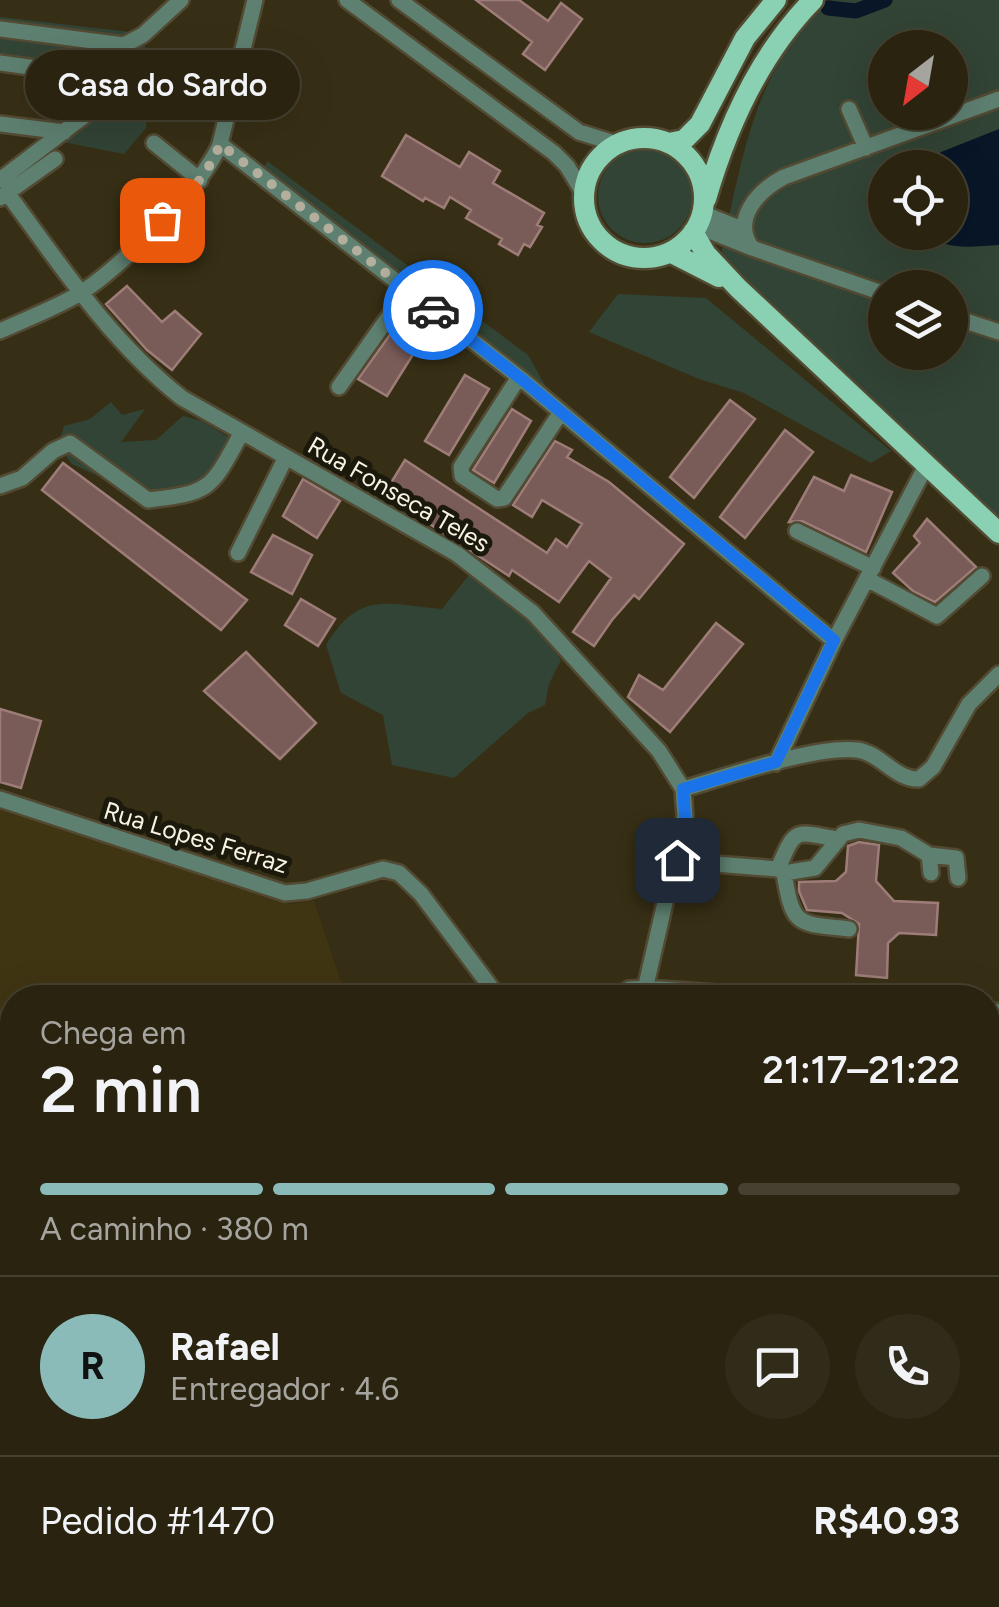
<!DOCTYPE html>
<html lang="pt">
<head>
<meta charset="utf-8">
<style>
  :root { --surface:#292310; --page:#312b19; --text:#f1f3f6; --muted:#a5a49f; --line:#454030; --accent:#8bbbb9 }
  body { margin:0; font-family:Figtree,sans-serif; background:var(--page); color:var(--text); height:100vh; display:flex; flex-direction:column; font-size:38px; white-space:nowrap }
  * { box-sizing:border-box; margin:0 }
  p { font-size:32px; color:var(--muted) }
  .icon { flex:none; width:55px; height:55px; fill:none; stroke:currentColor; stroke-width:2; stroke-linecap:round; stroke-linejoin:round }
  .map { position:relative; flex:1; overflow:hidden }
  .side { position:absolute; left:0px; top:985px; width:1000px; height:622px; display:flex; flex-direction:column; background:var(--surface); border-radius:40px 40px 0 0; box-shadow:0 10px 40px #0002,0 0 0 2px var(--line) }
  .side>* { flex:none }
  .needle { width:65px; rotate:211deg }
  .tools { position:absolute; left:868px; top:30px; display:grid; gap:20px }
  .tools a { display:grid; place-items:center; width:100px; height:100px; border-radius:50%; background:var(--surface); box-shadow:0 10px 40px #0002,0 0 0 2px var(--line); font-size:50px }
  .pin { position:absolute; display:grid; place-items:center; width:85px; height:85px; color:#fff; margin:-42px; border-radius:20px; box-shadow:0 5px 15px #0006 }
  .courier { position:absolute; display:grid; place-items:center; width:100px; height:100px; margin:-50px; border:8px solid #1a73e8; border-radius:50%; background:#fff; color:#222; box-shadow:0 2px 12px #0007 }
  .bubble { position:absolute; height:70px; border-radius:35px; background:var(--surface); box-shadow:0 10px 40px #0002,0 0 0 2px var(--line); font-size:32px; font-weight:600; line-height:70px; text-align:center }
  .summary em { font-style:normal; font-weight:600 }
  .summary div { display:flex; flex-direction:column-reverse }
  .summary { display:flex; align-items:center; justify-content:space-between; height:170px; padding:0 40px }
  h1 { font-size:65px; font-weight:600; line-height:75px }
  .bar { display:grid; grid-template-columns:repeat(4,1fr); gap:15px 10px; align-content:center; height:120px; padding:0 40px }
  .bar i { height:12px; border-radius:8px; background:var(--line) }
  .bar .selected { background:var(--accent) }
  .bar p { grid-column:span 4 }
  .line { display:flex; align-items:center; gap:25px; padding:0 40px; border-top:2px solid var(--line) }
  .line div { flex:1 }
  .round { display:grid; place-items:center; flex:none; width:105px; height:105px; border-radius:52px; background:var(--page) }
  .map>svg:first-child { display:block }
  .built { fill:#3f3513 }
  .green { fill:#324435; fill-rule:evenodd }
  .water { fill:#081628 }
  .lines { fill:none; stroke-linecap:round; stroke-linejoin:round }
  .canal { stroke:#081628; stroke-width:15 }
  .building { fill:#795b58; stroke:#9e7d78; stroke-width:2.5 }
  .minor-casing { stroke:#524a32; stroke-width:20 }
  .major-casing { stroke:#524a32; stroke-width:25 }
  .highway-casing { stroke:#524a32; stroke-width:28 }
  .minor { stroke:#5e8071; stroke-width:15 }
  .major { stroke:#89d1b2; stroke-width:20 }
  .highway { stroke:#99f1cc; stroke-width:22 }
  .done { stroke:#b4ae9c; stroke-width:10; stroke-dasharray:0 18 }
  .route { stroke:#1a73e8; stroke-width:12 }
  .labels { text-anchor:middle; stroke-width:10; stroke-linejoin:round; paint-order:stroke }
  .street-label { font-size:25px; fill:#f8f3e4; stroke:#1b180c }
</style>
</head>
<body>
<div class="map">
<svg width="999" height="1607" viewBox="0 0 999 1607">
  <rect width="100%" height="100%" fill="#372f15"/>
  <path class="built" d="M 0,808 L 291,904 L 314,901 L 346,997 L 12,998 L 12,1340 L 0,1336 Z"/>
  <path class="green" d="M 832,0 L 999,0 L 999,523 L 721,255 C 741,164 754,63 832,0 ZM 885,48 L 950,48 L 950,112 L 885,112 ZM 885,168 L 950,168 L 950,232 L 885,232 ZM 885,288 L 950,288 L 950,352 L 885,352 Z
    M 0,17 L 139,33 L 150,57 L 146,128 L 124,154 L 58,141 L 113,82 L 0,63 Z
    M598 196a47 47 0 1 1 94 0a47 47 0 1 1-94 0Z
    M 267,161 L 528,355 L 559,410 L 259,181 Z
    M 618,294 L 706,298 L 891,451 L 871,463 L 744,393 L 699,379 L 589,332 Z
    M 111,402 L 122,415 L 145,409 L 121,442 L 156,440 L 183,416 L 202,421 L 228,437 L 229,451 L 210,475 L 183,492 L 156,493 L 139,484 L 111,482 L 72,464 L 58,445 L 64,426 L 90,419 Z
    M 469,575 L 529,615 L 561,660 L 549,684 L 545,705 L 528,713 L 454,778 L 392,765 L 383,715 L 341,693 L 326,645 C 359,590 387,604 442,609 Z
    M 29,1595 L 353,1595 L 354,1607 L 34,1607 Z"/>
  <path class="water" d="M 999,129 L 999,245 C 972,246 947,252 926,233 L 950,232 L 950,168 L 923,167 L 941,152 Z"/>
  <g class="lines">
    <path class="canal" d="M 828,8 L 856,11 L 885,0"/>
  </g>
  <path class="building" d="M 476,0 L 519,0 L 548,21 L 561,3 L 582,19 L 545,70 L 523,54 L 532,42 Z
    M 406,135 L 460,167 L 469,152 L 500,171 L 493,183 L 544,213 L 537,225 L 542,227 L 530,247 L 524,244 L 518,255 L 499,244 L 502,239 L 466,218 L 471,210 L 450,197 L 444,208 L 425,198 L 423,201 L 382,176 Z
    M 127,286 L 162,322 L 175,311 L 201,334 L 172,370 L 147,350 L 106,304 Z
    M 405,314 L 429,329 L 387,396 L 358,379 Z
    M 465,375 L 489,389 L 449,455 L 425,441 Z
    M 730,400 L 755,419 L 694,498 L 670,477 Z
    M 512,409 L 531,421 L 494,483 L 473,470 Z
    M 785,430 L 813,452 L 745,538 L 720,517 Z
    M 555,441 L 572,450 L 567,457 L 609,482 L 684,544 L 639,599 L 634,595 L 612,620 L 594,646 L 573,632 L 611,578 L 589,561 L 559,602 L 512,570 L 509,576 L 384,494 L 405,460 L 547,553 L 556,539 L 567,547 L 582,524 L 542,500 L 532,517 L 513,505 Z
    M 63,463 L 247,600 L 221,630 L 42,490 Z
    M 851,475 L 892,492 L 866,552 L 802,521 L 789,522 L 814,477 L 844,491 Z
    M 303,479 L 340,501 L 317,538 L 283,516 Z
    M 927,519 L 976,567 L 935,602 L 913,591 L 893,573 L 920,543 L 914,536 Z
    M 273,535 L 312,555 L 292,594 L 251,572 Z
    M 301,599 L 335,619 L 318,646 L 285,625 Z
    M 716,623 L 743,644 L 670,732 L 628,697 L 639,675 L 663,690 Z
    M 246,652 L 316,723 L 280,759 L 204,691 Z
    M 0,709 L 41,721 L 21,788 L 0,782 Z
    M 859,842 L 879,845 L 876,881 L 894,901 L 938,903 L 936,935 L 899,933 L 888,943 L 887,978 L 856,975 L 859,924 L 842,913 L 807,910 L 799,891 L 799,882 L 836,881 L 846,872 L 848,846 Z"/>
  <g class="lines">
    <g class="minor-casing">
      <path id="minor" d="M 347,0 L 554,153 L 567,166 L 584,194
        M 399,0 L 579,132 L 617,144
        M 0,29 L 124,45 L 143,35 L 181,0
        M 0,63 L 108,78 L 117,85 L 113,94 L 0,180
        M 849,109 L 866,148
        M 0,124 L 64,132
        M 154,143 L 200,180
        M 220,144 L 524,381 L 834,641
        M 8,194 C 61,266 111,342 182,398 L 457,554 L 533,613 L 659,751 L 683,789 L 685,816 L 643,998
        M 0,198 L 55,159
        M 702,213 L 744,230
        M 697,226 L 752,248
        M 885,294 L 752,248 C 731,219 759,190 784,177 L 999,99
        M 950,316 L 999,332
        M 0,331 C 26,319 53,309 77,295 C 116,273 204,185 220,144 L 255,0
        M 519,377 L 461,467 L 462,476 L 497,499 L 504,498 L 561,412
        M 339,387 L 407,291
        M 0,486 L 22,478 L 53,451 L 70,443 L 148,500 C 213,493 211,488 242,432
        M 797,531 L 873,568
        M 238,553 L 286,457
        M 867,579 L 937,616 L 982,576
        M 776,763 L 834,641 L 927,464
        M 683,789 C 725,777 816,745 857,750 C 881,753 895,780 919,779 L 933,767 L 969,704 L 999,674
        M 0,799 L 285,893 L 307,891 L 383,869 L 399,873 L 421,894 L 499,998
        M 929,855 L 956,858 L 958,878
        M 677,861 L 778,869 L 784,873 C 793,928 797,923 849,929
        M 778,869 C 796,826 794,832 838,839
        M 784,873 L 815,868 L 843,834 L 859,830 L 901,838 L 929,855 L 931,873
        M 620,998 L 629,989 L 646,988 L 790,998
        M 988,1010 L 999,1012
        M 988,1185 L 999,1186
        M 2,1356 L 12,1325
        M 0,1380 L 12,1383
        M 988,1536 L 999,1522
        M 395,1595 L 397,1607
        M 460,1595 L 461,1607
        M 806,1595 L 808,1602 L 820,1607
        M 597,1607 L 599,1595
        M 866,1607 L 874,1595
        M 890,1607 L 894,1595"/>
    </g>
    <g class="major-casing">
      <path id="major" d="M584 198a60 60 0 1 1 120 0a60 60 0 1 1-120 0Z
        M 669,143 L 684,140 L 700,124 L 745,38 L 776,0
        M 706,199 C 727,127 759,55 813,0
        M 693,232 L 706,254 L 738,288 L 999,533
        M 670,252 L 719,277
        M 988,1326 L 999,1323
        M 0,1422 L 12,1425
        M 988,1554 L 999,1562
        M 372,1595 L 372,1607
        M 479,1595 L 479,1607
        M 983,1595 L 995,1607"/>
    </g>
    <g class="highway-casing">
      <path id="highway" d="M 0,1400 L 12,1404"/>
    </g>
    <use href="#minor" class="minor"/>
    <use href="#major" class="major"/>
    <use href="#highway" class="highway"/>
  </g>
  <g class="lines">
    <path class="done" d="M 162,220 C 186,197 208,175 220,144 L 433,310"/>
    <path class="route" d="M 433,310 L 524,381 L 834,640 L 776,762 L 683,789 L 685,816 L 677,860"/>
  </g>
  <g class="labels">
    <g class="street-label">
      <text transform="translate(399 494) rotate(30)" y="9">Rua Fonseca Teles</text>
      <text transform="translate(196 837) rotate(17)" y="9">Rua Lopes Ferraz</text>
    </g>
  </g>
</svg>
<div class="tools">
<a><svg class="needle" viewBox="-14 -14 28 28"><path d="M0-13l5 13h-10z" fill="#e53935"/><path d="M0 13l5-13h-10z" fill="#a5a49f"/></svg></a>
<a><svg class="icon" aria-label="locate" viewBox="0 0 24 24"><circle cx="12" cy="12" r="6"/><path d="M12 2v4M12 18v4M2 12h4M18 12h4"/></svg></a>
<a><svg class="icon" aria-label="layers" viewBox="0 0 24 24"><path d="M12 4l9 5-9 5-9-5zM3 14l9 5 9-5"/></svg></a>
</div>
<div class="pin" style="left:162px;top:220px;background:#ea580c"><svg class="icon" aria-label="bag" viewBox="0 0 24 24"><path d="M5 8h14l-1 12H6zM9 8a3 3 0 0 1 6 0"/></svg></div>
<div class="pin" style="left:677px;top:860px;background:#1f2937"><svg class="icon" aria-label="home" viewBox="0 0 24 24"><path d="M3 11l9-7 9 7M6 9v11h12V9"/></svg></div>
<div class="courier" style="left:433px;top:310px"><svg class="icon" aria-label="car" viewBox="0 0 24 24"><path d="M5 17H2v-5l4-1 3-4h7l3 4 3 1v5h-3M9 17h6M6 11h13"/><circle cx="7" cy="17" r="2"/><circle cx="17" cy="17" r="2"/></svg></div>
<div class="bubble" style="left:25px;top:50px;width:275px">Casa do Sardo</div>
<section class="side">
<div class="summary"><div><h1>2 min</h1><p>Chega em</p></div><em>21:17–21:22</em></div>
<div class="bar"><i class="selected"></i><i class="selected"></i><i class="selected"></i><i></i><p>A caminho · 380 m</p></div>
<div class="line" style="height:180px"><b class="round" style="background:var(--accent);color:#111">R</b><div><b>Rafael</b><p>Entregador · 4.6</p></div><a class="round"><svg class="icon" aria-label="chat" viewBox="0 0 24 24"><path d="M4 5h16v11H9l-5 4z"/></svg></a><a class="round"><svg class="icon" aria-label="phone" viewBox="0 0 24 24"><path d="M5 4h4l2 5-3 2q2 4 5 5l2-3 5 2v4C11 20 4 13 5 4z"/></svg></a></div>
<div class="line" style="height:130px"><div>Pedido #1470</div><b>R$40.93</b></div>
</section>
</div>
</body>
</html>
